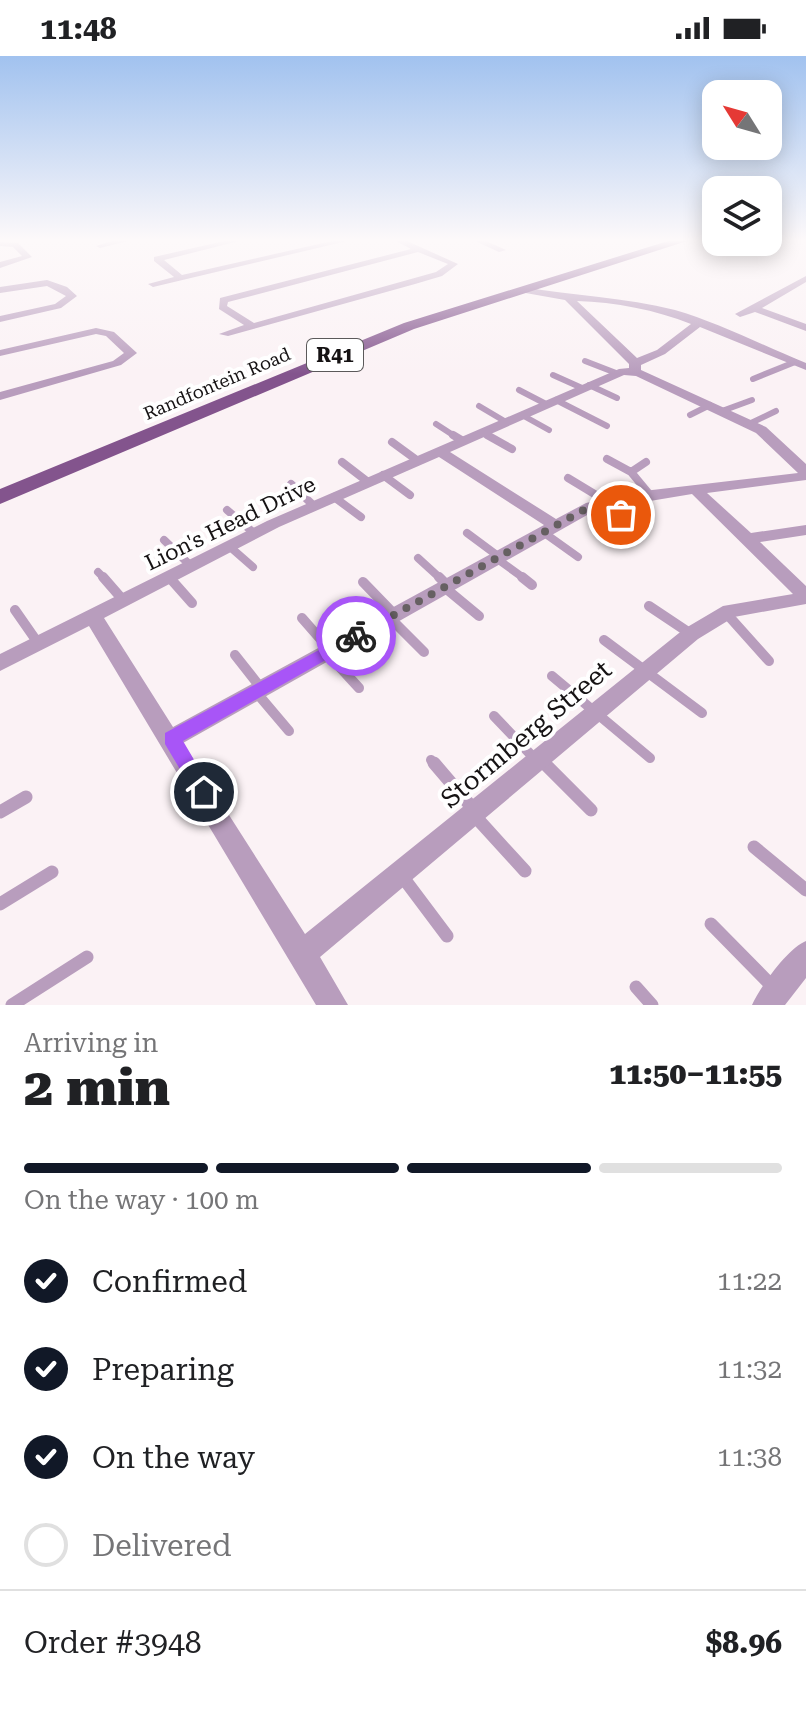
<!DOCTYPE html>
<html lang="en">
<head>
<meta charset="utf-8">
<style>
  :root { --surface:#fff; --page:#f6f6f6; --text:#202124; --muted:#757577; --line:#e0e0e0; --accent:#111827 }
  body { margin:0; font-family:"Roboto Serif",serif; background:var(--page); color:var(--text); height:100vh; display:flex; flex-direction:column; font-size:30px; white-space:nowrap }
  * { box-sizing:border-box; margin:0 }
  p { font-size:26px; color:var(--muted) }
  .icon { flex:none; width:44px; height:44px; fill:none; stroke:currentColor; stroke-width:2; stroke-linecap:round; stroke-linejoin:round }
  .map { position:relative; height:949px; overflow:hidden }
  .drawer { display:flex; flex-direction:column; background:var(--surface); flex:1 }
  .drawer>* { flex:none }
  .needle { width:52px; rotate:307deg }
  .fabs { position:absolute; left:702px; top:24px; display:grid; gap:16px }
  .fabs a { display:grid; place-items:center; width:80px; height:80px; border-radius:16px; background:var(--surface); box-shadow:0 4px 20px #0003; font-size:40px }
  .pin { position:absolute; display:grid; place-items:center; width:68px; height:68px; color:#fff; margin:-34px; border:4px solid #fff; border-radius:50%; box-shadow:0 2px 8px #0007 }
  .courier { position:absolute; display:grid; place-items:center; width:80px; height:80px; margin:-40px; border:6px solid #a855f7; border-radius:50%; background:#fff; color:#222; box-shadow:0 2px 10px #0007 }
  .summary em { font-style:normal; font-weight:800 }
  .summary div { display:flex; flex-direction:column-reverse }
  .summary { display:flex; align-items:center; justify-content:space-between; height:136px; padding:0 24px }
  h1 { font-size:52px; font-weight:800; line-height:60px }
  .bar { display:grid; grid-template-columns:repeat(4,1fr); gap:12px 8px; align-content:center; height:96px; padding:0 24px }
  .bar i { height:10px; border-radius:6px; background:var(--line) }
  .bar .active { background:var(--accent) }
  .bar p { grid-column:span 4 }
  .line { display:flex; align-items:center; gap:20px; padding:0 24px; border-top:2px solid var(--line) }
  .line div { flex:1 }
  ol { padding:0 24px; list-style:none }
  li { display:flex; align-items:center; gap:24px; height:88px }
  li p { margin-inline-start:auto }
  li .icon { padding:8px; border-radius:50%; background:var(--accent); color:#fff; stroke-width:4 }
  li:last-child { color:var(--muted) }
  li i { width:44px; height:44px; border:4px solid var(--line); border-radius:50% }
  .status { display:flex; justify-content:space-between; align-items:center; height:56px; padding:0 40px; background:var(--surface); direction:ltr }
  .status svg { height:22px; fill:currentColor }
  .map>svg:first-child { display:block }
  .lines { fill:none; stroke-linecap:round; stroke-linejoin:round }
  .service-far3 { stroke:#b89dbd; stroke-width:6 }
  .service-far2 { stroke:#b89dbd; stroke-width:8 }
  .service-far1 { stroke:#b89dbd; stroke-width:10 }
  .service { stroke:#b89dbd; stroke-width:13 }
  .minor { fill:#b89dbd; fill-rule:evenodd }
  .primary { fill:#83548d; fill-rule:evenodd }
  .route { fill:#a855f7 }
  .done { stroke:#666062; stroke-width:8; stroke-dasharray:0 14.4 }
  .labels { text-anchor:middle; stroke-width:8; stroke-linejoin:round; paint-order:stroke }
  .far-street-label { font-size:18px; fill:#151213; stroke:#fff }
  .shield { fill:#fff; stroke:#5b595a; stroke-width:2 }
  .shield-label { font-size:20px; font-weight:bold; fill:#151213 }
  .street-label { font-size:22px; fill:#151213; stroke:#fff }
  .near-street-label { font-size:26px; fill:#151213; stroke:#fff }
</style>
</head>
<body>
<div class="status"><b>11:48</b><svg viewBox="0 0 49 12"><path d="M0 12V9h3v3zM5 12V6h3v6zM10 12V3h3v9zM15 12V0h3v12zM26 1h20v11H26zM47 4h2v5h-2z"/></svg></div>
<div class="map">
<svg width="806" height="949" viewBox="0 0 806 949">
  <rect width="100%" height="100%" fill="#fbf2f5"/>
  <g class="lines">
    <path class="service-far3" d="M 585,305 L 616,317
      M 553,319 L 582,332
      M 753,323 L 795,306
      M 589,329 L 617,342
      M 519,334 L 546,348
      M 556,344 L 607,370
      M 479,350 L 506,366
      M 722,355 L 752,344
      M 522,359 L 549,374
      M 690,359 L 710,349
      M 436,368 L 456,381
      M 749,368 L 776,355
      M 483,376 L 491,381"/>
    <path class="service-far2" d="M 453,379 L 463,385
      M 487,379 L 512,393
      M 392,386 L 418,405
      M 607,403 L 631,416 L 650,439
      M 342,406 L 368,426
      M 631,416 L 646,406
      M 383,419 L 410,439
      M 568,422 L 606,445
      M 291,428 L 314,450
      M 334,441 L 361,461
      M 612,444 L 629,475
      M 227,454 L 255,478
      M 543,476 L 578,501
      M 467,477 L 498,500
      M 164,484 L 191,510
      M 229,490 L 253,511
      M 418,502 L 441,523
      M 496,502 L 525,523
      M 98,516 L 105,523
      M 169,521 L 171,523"/>
    <path class="service-far1" d="M 103,521 L 123,544
      M 169,521 L 192,547
      M 439,521 L 447,529
      M 522,521 L 532,529
      M 363,526 L 394,558
      M 444,531 L 479,560
      M 649,550 L 691,578
      M 15,554 L 38,587
      M 726,557 L 769,605
      M 389,561 L 424,596
      M 302,562 L 330,594
      M 604,584 L 702,657
      M 326,596 L 359,632
      M 235,599 L 261,632
      M 552,620 L 650,702
      M 256,636 L 289,675
      M 494,660 L 535,703
      M 431,704 L 435,709
      M 541,704 L 546,709"/>
    <path class="service" d="M 434,707 L 475,755
      M 544,707 L 591,754
      M 0,756 L 26,741
      M 474,759 L 525,815
      M 754,791 L 806,834
      M 402,820 L 447,880
      M 0,848 L 52,816
      M 711,868 L 772,930
      M 636,931 L 652,949
      M 12,949 L 87,901"/>
    <path class="minor" d="M 112,185 L 128,185 L 100,192 L 96,190 Z
      M 224,185 L 239,185 L 164,204 L 182,219 L 332,185 L 347,185 L 153,231 L 148,228 L 174,221 L 154,205 L 154,201 Z
      M 396,185 L 407,185 L 458,208 L 442,220 L 415,228 L 228,280 L 219,278 L 244,269 L 219,253 L 220,242 L 411,193 ZM 418,196 L 448,208 L 436,216 L 254,267 L 227,250 L 228,246 Z
      M 475,185 L 486,185 L 506,194 L 499,196 Z
      M 0,186 L 18,187 L 32,201 L 0,212 L 0,206 L 22,200 L 13,191 L 0,190 Z
      M 806,220 L 806,226 L 762,252 L 806,268 L 806,275 L 755,256 L 740,261 L 735,258 Z
      M 47,224 L 67,231 L 77,240 L 61,252 L 0,266 L 0,260 L 55,248 L 66,240 L 47,230 L 0,237 L 0,231 Z
      M 523,231 C 573,240 625,241 675,254 C 717,266 764,290 806,307 L 806,314 L 700,271 L 665,298 L 641,309 L 641,314 L 766,371 L 806,408 L 806,424 L 707,437 L 751,477 L 806,469 L 806,479 L 760,486 L 806,530 L 806,548 L 734,561 L 698,583 L 320,901 L 348,949 L 316,949 L 89,570 L 0,615 L 0,598 L 267,465 L 619,313 L 629,312 L 629,308 L 565,244 L 520,236 L 518,234 ZM 577,245 C 615,246 656,254 691,268 L 657,294 L 637,302 ZM 624,319 L 636,320 L 756,377 L 798,417 L 635,436 L 586,447 L 556,463 L 450,396 ZM 439,401 L 544,469 L 173,671 L 104,562 L 279,471 ZM 692,438 L 793,538 L 723,550 L 684,573 L 305,878 L 183,687 L 596,454 Z
      M 96,272 L 114,276 L 137,297 L 121,309 L 0,344 L 0,336 L 113,305 L 124,297 L 106,280 L 96,278 L 0,300 L 0,294 Z
      M 806,885 L 806,922 L 785,949 L 752,949 C 760,931 788,892 806,885 Z"/>
    <path class="primary" d="M 668,185 L 687,185 L 414,273 L 0,448 L 0,433 L 404,267 Z"/>
  </g>
  <linearGradient id="sky" x2="0" y2="1"><stop stop-color="#a1c2ef"/><stop offset="0.58" stop-color="#fdf9fa"/><stop offset="1" stop-color="#fdf9fa" stop-opacity="0"/></linearGradient>
  <rect width="806" height="318" fill="url(#sky)"/>
  <path class="route" d="M 356,574 L 363,580 L 361,584 L 183,685 L 213,736 L 211,742 L 197,742 L 165,688 L 165,677 Z"/>
  <g class="lines">
    <path class="done" d="M 356,580 L 591,450 L 612,444 L 621,459"/>
  </g>
  <g class="labels">
    <g class="far-street-label">
      <text transform="translate(217 328) rotate(-23)" y="6">Randfontein Road</text>
    </g>
    <rect class="shield" x="307" y="283" width="56" height="32" rx="6"/>
    <g class="shield-label">
      <text x="335" y="306">R41</text>
    </g>
    <g class="street-label">
      <text transform="translate(230 467) rotate(-26)" y="8">Lion's Head Drive</text>
    </g>
    <g class="near-street-label">
      <text transform="translate(526 678) rotate(-40)" y="9">Stormberg Street</text>
    </g>
  </g>
</svg>
<div class="fabs">
<a><svg class="needle" viewBox="-14 -14 28 28"><path d="M0-13l5 13h-10z" fill="#e53935"/><path d="M0 13l5-13h-10z" fill="#757577"/></svg></a>
<a><svg class="icon" aria-label="layers" viewBox="0 0 24 24"><path d="M12 4l9 5-9 5-9-5zM3 14l9 5 9-5"/></svg></a>
</div>
<div class="pin" style="left:621px;top:459px;background:#ea580c"><svg class="icon" aria-label="bag" viewBox="0 0 24 24"><path d="M5 8h14l-1 12H6zM9 8a3 3 0 0 1 6 0"/></svg></div>
<div class="pin" style="left:204px;top:736px;background:#1f2937"><svg class="icon" aria-label="home" viewBox="0 0 24 24"><path d="M3 11l9-7 9 7M6 9v11h12V9"/></svg></div>
<div class="courier" style="left:356px;top:580px"><svg class="icon" aria-label="bike" viewBox="0 0 24 24"><circle cx="6" cy="16" r="4"/><circle cx="18" cy="16" r="4"/><path d="M6 16l4-8h5l3 8M10 8l3 8H6M13 5h3"/></svg></div>
</div>
<section class="drawer">
<div class="summary"><div><h1>2 min</h1><p>Arriving in</p></div><em>11:50–11:55</em></div>
<div class="bar"><i class="active"></i><i class="active"></i><i class="active"></i><i></i><p>On the way · 100 m</p></div>
<ol>
<li><svg class="icon" aria-label="check" viewBox="0 0 24 24"><path d="M5 12l5 5 9-10"/></svg>Confirmed<p>11:22</p></li>
<li><svg class="icon" aria-label="check" viewBox="0 0 24 24"><path d="M5 12l5 5 9-10"/></svg>Preparing<p>11:32</p></li>
<li><svg class="icon" aria-label="check" viewBox="0 0 24 24"><path d="M5 12l5 5 9-10"/></svg>On the way<p>11:38</p></li>
<li><i></i>Delivered</li>
</ol>
<div class="line" style="height:104px"><div>Order #3948</div><b>$8.96</b></div>
</section>
</body>
</html>
